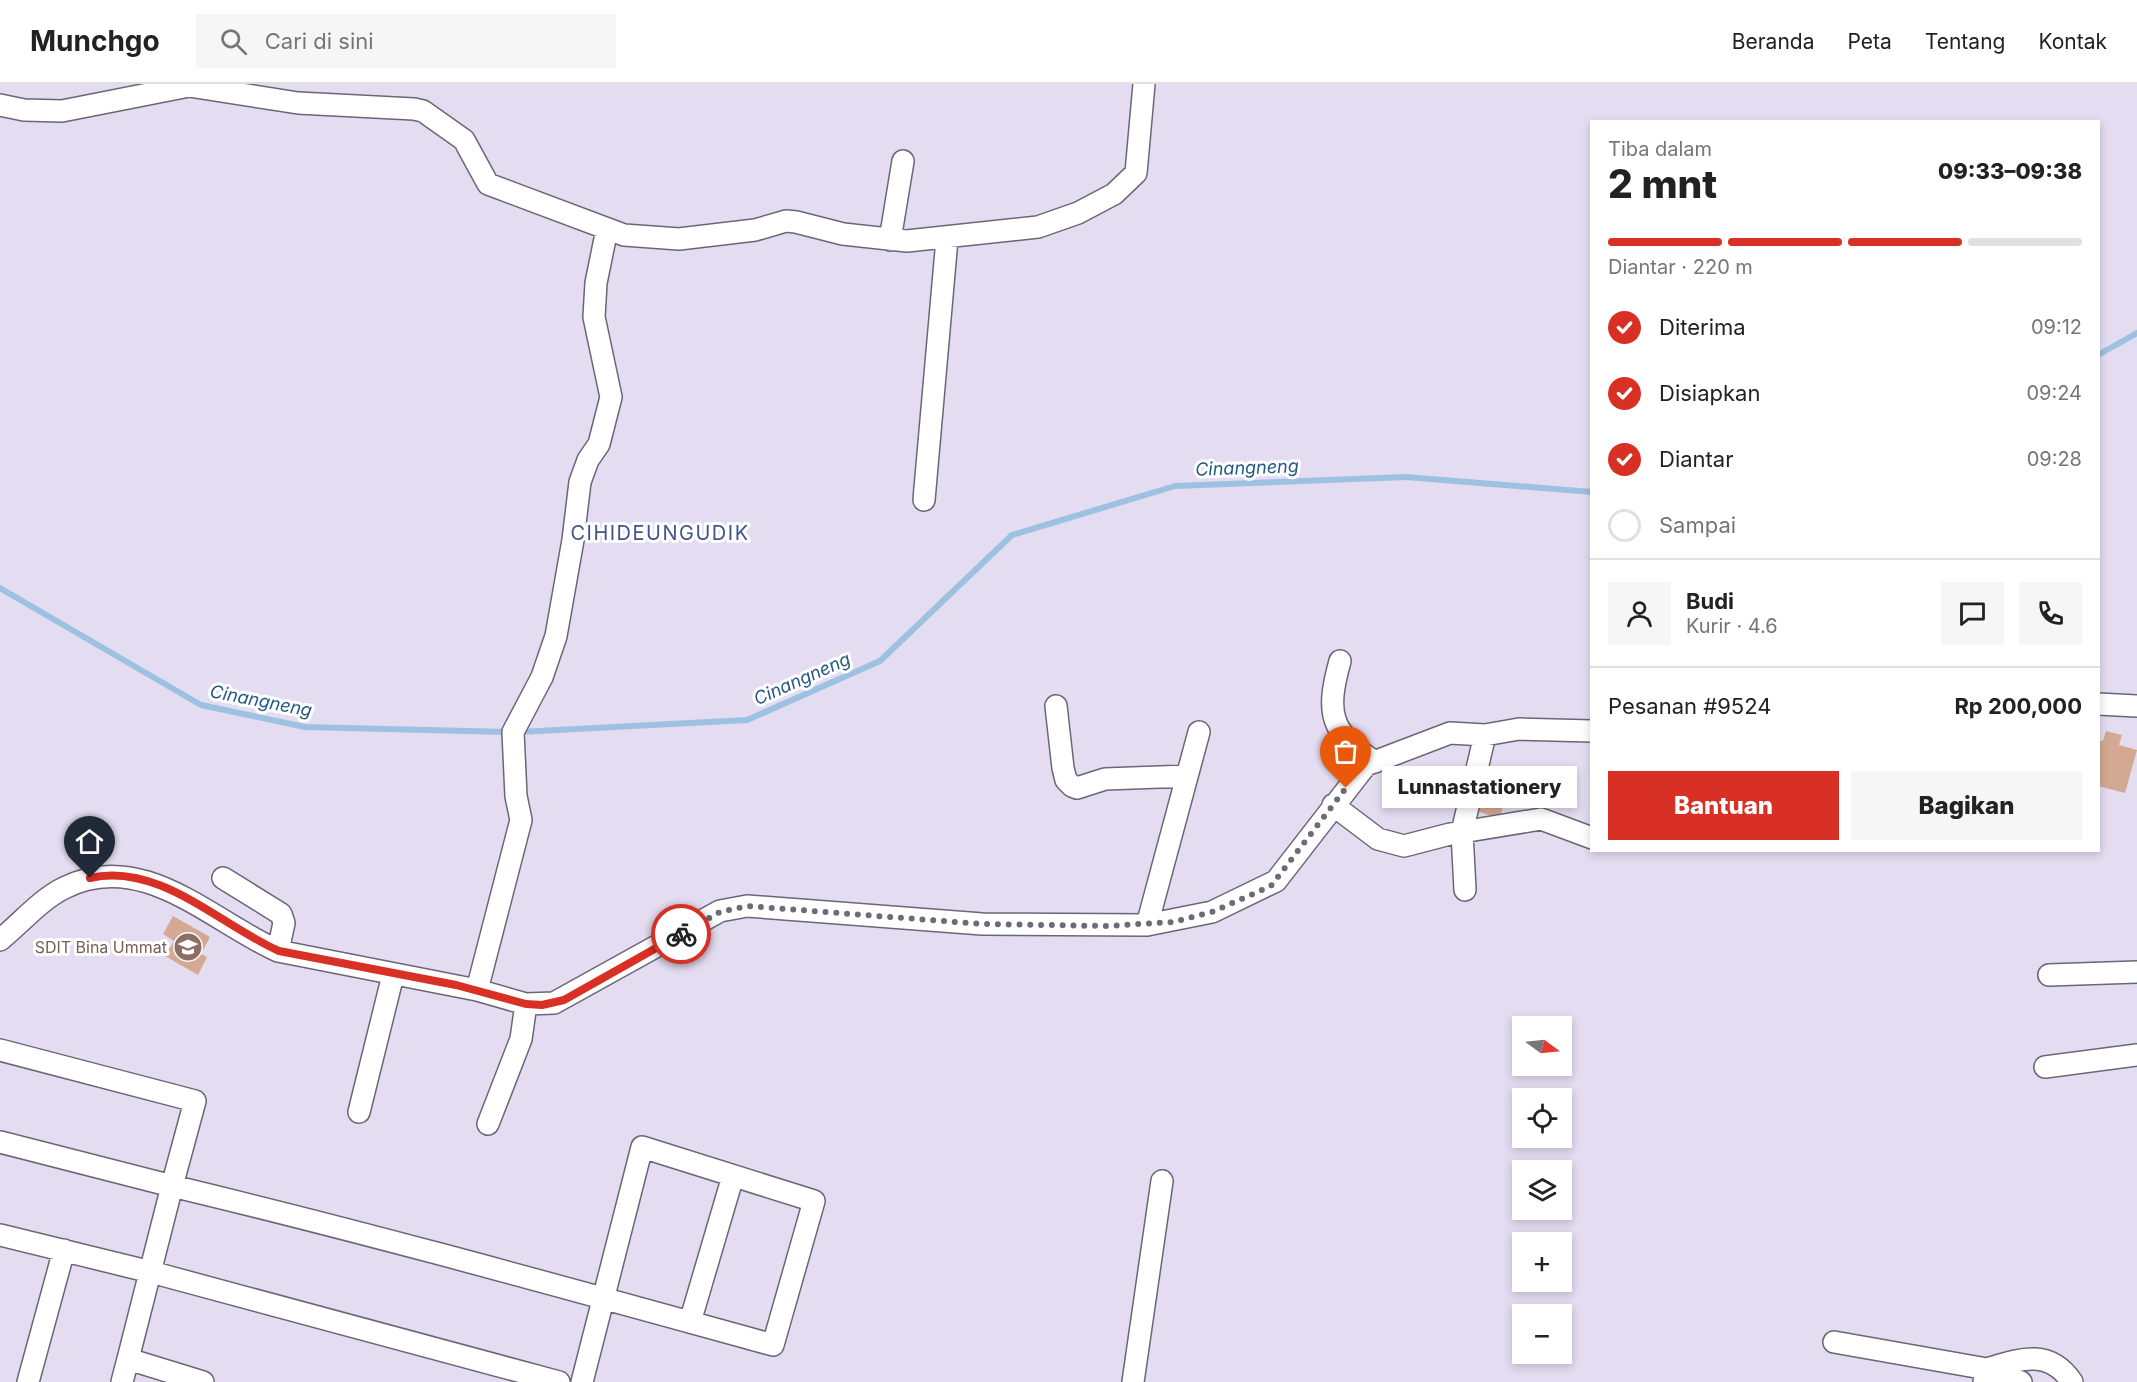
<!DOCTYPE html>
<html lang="id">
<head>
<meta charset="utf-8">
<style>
  :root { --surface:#fff; --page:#f6f6f6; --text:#222; --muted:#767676; --line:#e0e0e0; --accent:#d93025 }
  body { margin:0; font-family:Inter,sans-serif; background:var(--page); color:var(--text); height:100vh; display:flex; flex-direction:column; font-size:22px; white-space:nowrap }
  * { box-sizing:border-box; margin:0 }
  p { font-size:20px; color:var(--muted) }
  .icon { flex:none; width:33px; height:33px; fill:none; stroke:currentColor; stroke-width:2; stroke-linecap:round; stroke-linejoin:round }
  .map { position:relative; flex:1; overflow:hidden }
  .details { position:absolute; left:1590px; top:36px; width:510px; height:732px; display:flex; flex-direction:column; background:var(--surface); border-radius:0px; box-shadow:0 3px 9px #0003 }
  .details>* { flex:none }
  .needle { width:39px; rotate:105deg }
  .controls { position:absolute; left:1512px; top:932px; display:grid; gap:12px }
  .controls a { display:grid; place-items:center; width:60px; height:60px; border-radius:0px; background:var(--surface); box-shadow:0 3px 9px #0003; font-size:30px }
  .pin { position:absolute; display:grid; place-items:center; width:51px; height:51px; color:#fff; margin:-62px -26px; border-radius:50% 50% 50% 0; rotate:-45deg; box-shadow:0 0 6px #0007 }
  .pin .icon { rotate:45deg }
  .courier { position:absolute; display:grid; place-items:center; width:60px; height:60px; margin:-30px; border:4px solid #d93025; border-radius:50%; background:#fff; color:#222; box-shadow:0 2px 8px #0007 }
  .bubble { position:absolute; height:42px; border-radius:0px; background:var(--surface); box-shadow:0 3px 9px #0003; font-size:20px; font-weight:800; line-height:42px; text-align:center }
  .overview em { font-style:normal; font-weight:800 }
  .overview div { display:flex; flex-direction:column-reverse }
  .overview { display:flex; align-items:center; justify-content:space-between; height:102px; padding:0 18px }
  h1 { font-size:39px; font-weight:800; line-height:45px }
  .bar { display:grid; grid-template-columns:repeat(4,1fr); gap:9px 6px; align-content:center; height:72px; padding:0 18px }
  .bar i { height:8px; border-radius:4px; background:var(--line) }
  .bar .active { background:var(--accent) }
  .bar p { grid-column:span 4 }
  .line { display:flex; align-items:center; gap:15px; padding:0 18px; border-top:2px solid var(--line) }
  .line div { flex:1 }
  .round { display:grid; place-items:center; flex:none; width:63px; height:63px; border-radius:0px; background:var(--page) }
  ol { padding:0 18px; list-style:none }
  li { display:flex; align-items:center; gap:18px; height:66px }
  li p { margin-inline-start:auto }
  li .icon { padding:6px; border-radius:50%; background:var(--accent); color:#fff; stroke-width:4 }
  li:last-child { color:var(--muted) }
  li i { width:33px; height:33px; border:3px solid var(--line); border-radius:50% }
  .primary-button { display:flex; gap:12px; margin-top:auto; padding:12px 18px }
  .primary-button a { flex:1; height:69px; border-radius:0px; background:var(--accent); color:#fff; font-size:24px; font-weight:800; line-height:69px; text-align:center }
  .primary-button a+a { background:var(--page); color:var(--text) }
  header { display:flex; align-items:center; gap:36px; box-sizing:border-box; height:84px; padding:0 30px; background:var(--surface); border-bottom:2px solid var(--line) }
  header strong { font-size:28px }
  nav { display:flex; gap:33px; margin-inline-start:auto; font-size:21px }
  .search { width:420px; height:54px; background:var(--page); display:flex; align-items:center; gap:15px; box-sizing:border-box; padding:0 21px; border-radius:0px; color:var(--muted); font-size:22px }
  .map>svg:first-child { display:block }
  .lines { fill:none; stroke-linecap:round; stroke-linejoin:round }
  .stream { stroke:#9dc1e0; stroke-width:6 }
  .building { fill:#d3a993 }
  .minor-casing { stroke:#6c6577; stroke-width:24 }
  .minor { stroke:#fff; stroke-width:21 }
  .done { stroke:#6e6a76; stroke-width:6; stroke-dasharray:0 10.8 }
  .route { stroke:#d93025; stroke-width:8 }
  .labels { text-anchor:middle; stroke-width:6; stroke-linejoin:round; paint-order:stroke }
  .education-label { font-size:16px; fill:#785e54; stroke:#fff; text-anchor:end }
  .water-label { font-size:18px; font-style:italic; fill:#255983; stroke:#fff }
  .quarter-label { font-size:20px; letter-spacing:1.5px; fill:#44528e; stroke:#fff }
</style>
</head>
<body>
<header>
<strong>Munchgo</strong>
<div class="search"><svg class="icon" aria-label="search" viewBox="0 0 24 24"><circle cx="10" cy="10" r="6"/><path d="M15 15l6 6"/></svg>Cari di sini</div>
<nav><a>Beranda</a><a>Peta</a><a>Tentang</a><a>Kontak</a></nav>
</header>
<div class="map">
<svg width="2137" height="1298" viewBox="0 0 2137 1298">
  <rect width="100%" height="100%" fill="#e4dcf0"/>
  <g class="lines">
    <path class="stream" d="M 2098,271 L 2137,249
      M 0,504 L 201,621 L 305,643 L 508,648
      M 519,648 L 747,636 L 880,577 L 1012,451 L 1175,402 L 1406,393 L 1592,408"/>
  </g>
  <path class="building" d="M 2106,647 L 2122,651 L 2119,661 L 2137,666 L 2125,709 L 2098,702 L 2098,656 L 2103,657 Z
    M 1484,690 L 1511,699 L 1499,735 L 1472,725 Z
    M 173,832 L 210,853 L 201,870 L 207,873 L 198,891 L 165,872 L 174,857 L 163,850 Z"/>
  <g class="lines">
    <g class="minor-casing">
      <path id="minor" d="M 0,21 L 24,26 L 62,27 L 189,2 L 298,19 L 414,25 L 423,27 L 464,56 L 488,100 L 624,151 L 679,155 L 755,146 L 786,137 L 796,138 L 843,150 L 907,157 L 1038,143 L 1078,129 L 1114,110 L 1136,89 L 1144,0
        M 890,156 L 903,77
        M 924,416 L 947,155
        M 1340,577 C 1326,628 1329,648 1375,678
        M 2098,620 L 2137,622
        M 1056,622 L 1063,684 L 1066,696 L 1072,702 L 1077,704 L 1105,695 L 1187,692
        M 1333,721 L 1378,755 L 1404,762 L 1450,750 L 1541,735 L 1592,754
        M 223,794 L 281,830 L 284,839 L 278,867
        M 1465,806 L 1462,748 L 1485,651
        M 1147,841 L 1199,648
        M 0,856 C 21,839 40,816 64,804 C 142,764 211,837 278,867 L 477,906 L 526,920 L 554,919 L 720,827 L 747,822 L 982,840 L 1147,841 L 1212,828 L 1276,797 L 1366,681 L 1450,649 L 1485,651 L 1519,645 L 1592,647
        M 2049,891 L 2137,888
        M 477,906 L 521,736 L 516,712 L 513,648 L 542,593 L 556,552 L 573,456 L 580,398 L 588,376 L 599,360 L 611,313 L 594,233 L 596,199 L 607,145
        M 0,966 L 195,1017 L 172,1102 L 0,1058
        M 2045,983 L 2137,971
        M 359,1028 L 393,891
        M 488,1040 L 521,955 L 526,920
        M 0,1151 L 151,1188 L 559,1298
        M 690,1238 L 733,1092
        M 1834,1258 L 1987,1285 L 1984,1298
        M 1987,1285 C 2020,1275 2049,1264 2072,1298
        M 1987,1285 L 2021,1298
        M 28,1298 L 64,1166
        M 122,1298 L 128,1275
        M 203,1298 L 128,1275 L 172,1102 C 373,1150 573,1206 773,1261 L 814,1117 L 642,1063 L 582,1298
        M 1133,1298 L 1162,1097"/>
    </g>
    <use href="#minor" class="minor"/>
  </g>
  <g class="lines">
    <path class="done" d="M 681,850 L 720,828 L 747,822 L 982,840 L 1107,842 L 1173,838 L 1212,828 L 1271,802 L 1346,704"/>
    <path class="route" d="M 90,794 C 159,778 220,841 279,867 L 456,901 L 526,920 L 542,921 L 564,916 L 681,850"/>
  </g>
  <defs>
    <g id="school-disc" transform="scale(1.5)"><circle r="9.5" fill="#8d6e63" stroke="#fff"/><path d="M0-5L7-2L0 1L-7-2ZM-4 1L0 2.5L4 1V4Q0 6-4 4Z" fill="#fff"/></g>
  </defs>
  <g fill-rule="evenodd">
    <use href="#school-disc" x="188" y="863"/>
  </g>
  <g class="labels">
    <g class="education-label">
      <text x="167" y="869">SDIT Bina Ummat</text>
    </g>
    <g class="water-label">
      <text transform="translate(1247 384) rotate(-2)" y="6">Cinangneng</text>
      <text transform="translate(802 595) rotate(-24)" y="6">Cinangneng</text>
      <text transform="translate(261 617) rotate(11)" y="6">Cinangneng</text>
    </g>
    <g class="quarter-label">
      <text x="660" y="456">CIHIDEUNGUDIK</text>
    </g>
  </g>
</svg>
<div class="controls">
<a><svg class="needle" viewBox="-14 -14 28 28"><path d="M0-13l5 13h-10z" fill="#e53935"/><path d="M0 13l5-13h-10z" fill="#767676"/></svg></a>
<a><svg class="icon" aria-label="locate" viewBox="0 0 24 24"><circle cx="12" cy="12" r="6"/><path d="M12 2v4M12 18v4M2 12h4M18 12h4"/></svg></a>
<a><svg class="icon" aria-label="layers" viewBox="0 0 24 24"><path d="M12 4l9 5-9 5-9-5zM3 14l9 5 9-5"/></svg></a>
<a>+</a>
<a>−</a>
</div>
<div class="pin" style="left:1346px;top:704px;background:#ea580c"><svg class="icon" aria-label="bag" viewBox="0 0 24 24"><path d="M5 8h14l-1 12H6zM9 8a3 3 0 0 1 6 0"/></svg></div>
<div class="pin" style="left:90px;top:794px;background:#1f2937"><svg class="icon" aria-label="home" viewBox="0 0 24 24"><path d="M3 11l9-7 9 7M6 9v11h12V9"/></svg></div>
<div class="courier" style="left:681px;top:850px"><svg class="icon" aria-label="bike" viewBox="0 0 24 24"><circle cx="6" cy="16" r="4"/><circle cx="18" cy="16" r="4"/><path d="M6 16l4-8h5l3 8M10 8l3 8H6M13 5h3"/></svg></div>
<div class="bubble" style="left:1382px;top:682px;width:195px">Lunnastationery</div>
<section class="details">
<div class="overview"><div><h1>2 mnt</h1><p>Tiba dalam</p></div><em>09:33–09:38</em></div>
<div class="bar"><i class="active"></i><i class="active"></i><i class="active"></i><i></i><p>Diantar · 220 m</p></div>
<ol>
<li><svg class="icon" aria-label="check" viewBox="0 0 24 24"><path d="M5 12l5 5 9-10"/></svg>Diterima<p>09:12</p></li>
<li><svg class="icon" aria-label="check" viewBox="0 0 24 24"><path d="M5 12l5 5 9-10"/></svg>Disiapkan<p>09:24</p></li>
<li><svg class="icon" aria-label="check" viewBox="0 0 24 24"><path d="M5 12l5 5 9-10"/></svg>Diantar<p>09:28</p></li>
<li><i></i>Sampai</li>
</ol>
<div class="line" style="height:108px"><a class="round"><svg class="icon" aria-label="person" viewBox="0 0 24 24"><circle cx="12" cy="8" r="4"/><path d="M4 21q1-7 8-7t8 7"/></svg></a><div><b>Budi</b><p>Kurir · 4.6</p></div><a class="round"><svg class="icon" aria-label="chat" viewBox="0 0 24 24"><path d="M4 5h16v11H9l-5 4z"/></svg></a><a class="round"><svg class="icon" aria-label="phone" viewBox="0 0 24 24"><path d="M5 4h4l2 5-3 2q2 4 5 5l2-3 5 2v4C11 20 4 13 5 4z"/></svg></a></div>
<div class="line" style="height:78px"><div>Pesanan #9524</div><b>Rp 200,000</b></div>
<div class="primary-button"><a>Bantuan</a><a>Bagikan</a></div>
</section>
</div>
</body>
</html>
